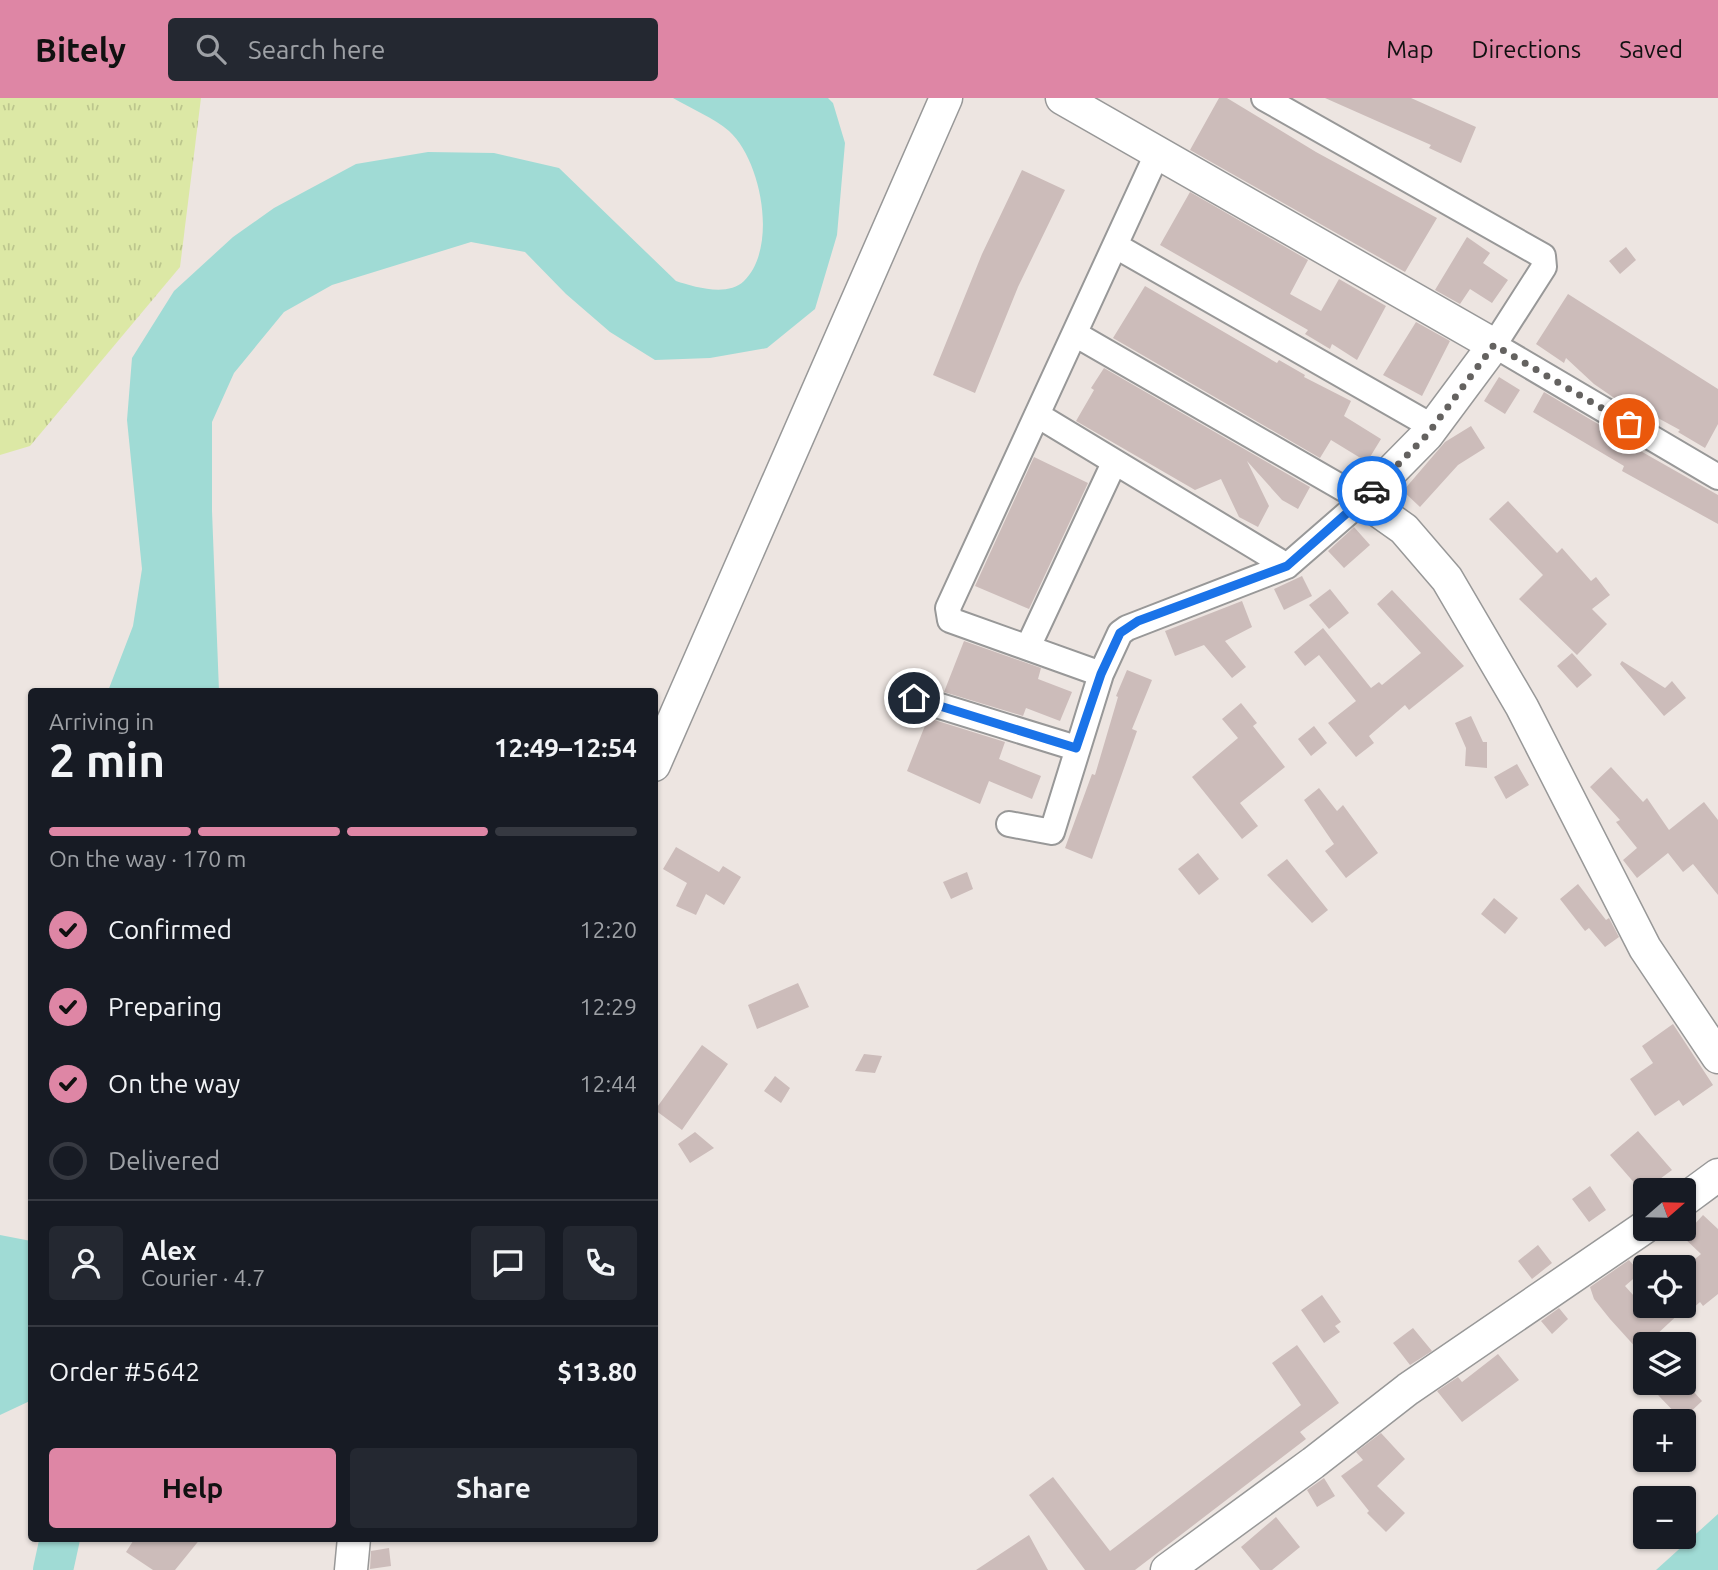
<!DOCTYPE html>
<html lang="en">
<head>
<meta charset="utf-8">
<style>
  :root { --surface:#171b24; --page:#242831; --text:#f1f3f6; --muted:#9ea1a6; --line:#363941; --accent:#de86a5 }
  body { margin:0; font-family:Ubuntu,sans-serif; background:var(--page); color:var(--text); height:100vh; display:flex; flex-direction:column; font-size:26px; white-space:nowrap }
  * { box-sizing:border-box; margin:0 }
  p { font-size:23px; color:var(--muted) }
  .icon { flex:none; width:38px; height:38px; fill:none; stroke:currentColor; stroke-width:2; stroke-linecap:round; stroke-linejoin:round }
  .map { position:relative; flex:1; overflow:hidden }
  .panel { position:absolute; left:28px; top:590px; width:630px; height:854px; display:flex; flex-direction:column; background:var(--surface); border-radius:7px; box-shadow:0 2px 5px #0004 }
  .panel>* { flex:none }
  .needle { width:46px; rotate:70deg }
  .fabs { position:absolute; left:1633px; top:1080px; display:grid; gap:14px }
  .fabs a { display:grid; place-items:center; width:63px; height:63px; border-radius:7px; background:var(--surface); box-shadow:0 2px 5px #0004; font-size:35px }
  .pin { position:absolute; display:grid; place-items:center; width:60px; height:60px; color:#fff; margin:-30px; border:4px solid #fff; border-radius:50%; box-shadow:0 2px 7px #0007 }
  .courier { position:absolute; display:grid; place-items:center; width:70px; height:70px; margin:-35px; border:5px solid #1a73e8; border-radius:50%; background:#fff; color:#222; box-shadow:0 2px 9px #0007 }
  .head em { font-style:normal; font-weight:600 }
  .head div { display:flex; flex-direction:column-reverse }
  .head { display:flex; align-items:center; justify-content:space-between; height:119px; padding:0 21px }
  h1 { font-size:46px; font-weight:600; line-height:52px }
  .bar { display:grid; grid-template-columns:repeat(4,1fr); gap:10px 7px; align-content:center; height:84px; padding:0 21px }
  .bar i { height:9px; border-radius:5px; background:var(--line) }
  .bar .current { background:var(--accent) }
  .bar p { grid-column:span 4 }
  .line { display:flex; align-items:center; gap:18px; padding:0 21px; border-top:2px solid var(--line) }
  .line div { flex:1 }
  .round { display:grid; place-items:center; flex:none; width:74px; height:74px; border-radius:7px; background:var(--page) }
  ol { padding:0 21px; list-style:none }
  li { display:flex; align-items:center; gap:21px; height:77px }
  li p { margin-inline-start:auto }
  li .icon { padding:7px; border-radius:50%; background:var(--accent); color:#111; stroke-width:4 }
  li:last-child { color:var(--muted) }
  li i { width:38px; height:38px; border:4px solid var(--line); border-radius:50% }
  .action { display:flex; gap:14px; margin-top:auto; padding:14px 21px }
  .action a { flex:1; height:80px; border-radius:7px; background:var(--accent); color:#111; font-size:28px; font-weight:600; line-height:80px; text-align:center }
  .action a+a { background:var(--page); color:var(--text) }
  header { display:flex; align-items:center; gap:42px; box-sizing:border-box; height:98px; padding:0 35px; background:var(--accent); color:#111 }
  header strong { font-size:33px }
  nav { display:flex; gap:38px; margin-inline-start:auto; font-size:24px }
  .search { width:490px; height:63px; background:var(--page); display:flex; align-items:center; gap:18px; box-sizing:border-box; padding:0 24px; border-radius:7px; color:var(--muted); font-size:26px }
  .map>svg:first-child { display:block }
  .grass { fill:url(#grass-tufts) }
  .water { fill:#a0dbd5 }
  .lines { fill:none; stroke-linecap:round; stroke-linejoin:round }
  .river { stroke:#a0dbd5; stroke-width:40 }
  .building { fill:#ccbcba }
  .minor-casing { stroke:#989898; stroke-width:28 }
  .tertiary-casing { stroke:#989898; stroke-width:35 }
  .minor { stroke:#fff; stroke-width:24 }
  .tertiary { stroke:#fff; stroke-width:32 }
  .done { stroke:#646260; stroke-width:7; stroke-dasharray:0 12.6 }
  .route { stroke:#1a73e8; stroke-width:9 }
</style>
</head>
<body>
<header>
<strong>Bitely</strong>
<div class="search"><svg class="icon" aria-label="search" viewBox="0 0 24 24"><circle cx="10" cy="10" r="6"/><path d="M15 15l6 6"/></svg>Search here</div>
<nav><a>Map</a><a>Directions</a><a>Saved</a></nav>
</header>
<div class="map">
<svg width="1718" height="1472" viewBox="0 0 1718 1472">
  <defs>
    <pattern id="grass-tufts" width="24" height="20" patternUnits="userSpaceOnUse" patternTransform="scale(1.75)"><rect width="24" height="20" fill="#dce8a5"/><path d="M3 7l-1-3M5 7V3M7 7l1-3M15 17l-1-3M17 17v-4M19 17l1-3" fill="none" stroke="#bcc68d"/></pattern>
  </defs>
  <rect width="100%" height="100%" fill="#ede5e1"/>
  <path class="grass" d="M 0,0 L 201,0 L 180,169 L 30,348 L 0,357 Z"/>
  <path class="water" d="M 673,0 L 828,0 L 833,5 L 845,45 L 837,137 L 815,211 L 767,250 L 710,260 L 655,262 L 610,234 L 566,196 L 525,154 L 471,144 L 332,187 L 284,214 L 234,275 L 212,324 L 212,413 L 219,593 L 108,593 L 133,528 L 142,471 L 127,322 L 132,260 L 174,193 L 233,139 L 274,110 L 356,66 L 428,54 L 494,55 L 559,70 L 676,183 C 694,189 728,199 744,183 C 778,150 762,63 729,33 C 714,20 690,10 673,0 Z
    M 0,1137 L 31,1143 L 32,1302 L 0,1317 Z
    M 1718,1416 L 1718,1472 L 1656,1472 Z"/>
  <g class="lines">
    <path class="river" d="M 53,1472 L 60,1440"/>
  </g>
  <path class="building" d="M 1219,0 L 1227,0 L 1316,54 L 1437,120 L 1405,174 L 1190,52 Z
    M 1325,0 L 1411,0 L 1476,29 L 1461,65 L 1429,50 L 1431,47 Z
    M 1022,72 L 1065,92 L 1018,189 L 975,295 L 933,277 L 982,156 Z
    M 1190,94 L 1308,162 L 1290,196 L 1321,213 L 1339,181 L 1386,208 L 1357,262 L 1332,246 L 1330,251 L 1305,236 L 1308,232 L 1160,147 Z
    M 1467,139 L 1490,155 L 1483,165 L 1508,182 L 1492,205 L 1470,191 L 1460,206 L 1435,192 Z
    M 1626,149 L 1636,162 L 1620,176 L 1609,163 Z
    M 1145,188 L 1277,265 L 1279,262 L 1305,277 L 1304,279 L 1351,303 L 1344,318 L 1381,341 L 1367,364 L 1331,342 L 1320,360 L 1113,240 Z
    M 1568,196 L 1718,291 L 1718,326 L 1705,350 L 1678,334 L 1680,332 L 1632,306 L 1630,310 L 1623,306 L 1594,286 L 1566,260 L 1564,265 L 1536,246 Z
    M 1416,224 L 1450,243 L 1422,298 L 1383,277 Z
    M 1104,270 L 1310,389 L 1298,411 L 1282,402 L 1247,363 L 1269,408 L 1258,429 L 1239,419 L 1221,381 L 1195,392 L 1076,323 L 1094,292 L 1091,290 Z
    M 1499,279 L 1520,292 L 1505,316 L 1484,303 Z
    M 1544,294 L 1615,336 L 1614,338 L 1718,397 L 1718,426 L 1622,373 L 1624,368 L 1533,314 Z
    M 1471,328 L 1485,350 L 1458,367 L 1420,409 L 1403,393 L 1445,344 Z
    M 1034,359 L 1088,385 L 1029,511 L 975,488 Z
    M 1508,403 L 1557,455 L 1562,450 L 1591,483 L 1596,479 L 1610,497 L 1592,511 L 1607,526 L 1577,557 L 1519,501 L 1543,477 L 1489,421 Z
    M 1354,429 L 1370,447 L 1344,470 L 1328,453 Z
    M 1302,478 L 1312,498 L 1284,512 L 1274,491 Z
    M 1330,491 L 1349,515 L 1329,531 L 1309,507 Z
    M 1392,492 L 1464,568 L 1409,612 L 1405,607 L 1369,638 L 1374,645 L 1356,659 L 1328,625 L 1356,603 L 1319,557 L 1305,568 L 1294,554 L 1323,530 L 1371,590 L 1379,584 L 1382,587 L 1421,555 L 1377,506 Z
    M 1242,503 L 1252,529 L 1225,543 L 1246,569 L 1232,580 L 1204,547 L 1175,558 L 1165,533 Z
    M 964,543 L 1041,570 L 1038,581 L 1072,594 L 1060,623 L 1026,610 L 1023,618 L 944,594 Z
    M 1572,555 L 1592,577 L 1577,590 L 1557,568 Z
    M 1622,563 L 1665,590 L 1672,583 L 1686,600 L 1664,618 L 1620,566 Z
    M 1127,572 L 1152,582 L 1132,631 L 1137,633 L 1092,761 L 1065,750 L 1092,676 L 1095,677 L 1118,599 L 1116,598 Z
    M 1241,605 L 1257,625 L 1253,628 L 1285,669 L 1240,705 L 1258,728 L 1242,741 L 1192,679 L 1238,640 L 1222,621 Z
    M 1471,618 L 1483,644 L 1487,644 L 1487,670 L 1465,668 L 1466,650 L 1455,625 Z
    M 928,620 L 1005,644 L 999,661 L 1041,678 L 1032,701 L 989,683 L 980,706 L 907,673 Z
    M 1314,628 L 1327,645 L 1311,658 L 1298,641 Z
    M 1517,666 L 1529,687 L 1506,701 L 1494,679 Z
    M 1611,669 L 1643,704 L 1647,700 L 1669,732 L 1704,704 L 1718,722 L 1718,797 L 1693,766 L 1683,774 L 1668,755 L 1637,780 L 1623,762 L 1637,750 L 1616,724 L 1620,722 L 1590,689 Z
    M 1319,690 L 1337,713 L 1343,707 L 1378,755 L 1346,780 L 1325,753 L 1334,746 L 1304,702 Z
    M 676,749 L 719,774 L 723,768 L 741,779 L 724,807 L 706,796 L 696,817 L 676,808 L 687,785 L 663,771 Z
    M 1198,755 L 1219,781 L 1199,797 L 1178,771 Z
    M 1287,761 L 1328,812 L 1312,825 L 1267,777 Z
    M 967,774 L 973,791 L 951,801 L 943,784 Z
    M 1578,786 L 1606,822 L 1609,820 L 1619,839 L 1605,849 L 1589,830 L 1585,833 L 1560,801 Z
    M 1494,800 L 1518,820 L 1505,836 L 1481,816 Z
    M 798,885 L 809,909 L 757,931 L 748,907 Z
    M 1673,926 L 1713,987 L 1683,1008 L 1679,1002 L 1655,1018 L 1630,981 L 1653,965 L 1642,948 Z
    M 702,947 L 728,966 L 682,1032 L 655,1012 Z
    M 864,956 L 882,958 L 875,975 L 855,973 Z
    M 775,978 L 790,990 L 781,1005 L 764,993 Z
    M 1638,1033 L 1672,1072 L 1645,1092 L 1644,1096 L 1610,1057 Z
    M 695,1034 L 714,1050 L 690,1065 L 678,1046 Z
    M 1590,1088 L 1606,1112 L 1589,1124 L 1572,1101 Z
    M 1703,1117 L 1718,1131 L 1718,1196 L 1703,1208 L 1700,1204 L 1684,1218 L 1684,1211 L 1639,1253 L 1610,1221 L 1594,1201 L 1590,1189 L 1629,1162 L 1640,1175 L 1625,1188 L 1643,1208 L 1684,1208 L 1684,1170 L 1701,1156 L 1683,1139 Z
    M 1538,1147 L 1552,1165 L 1532,1181 L 1518,1163 Z
    M 1322,1197 L 1341,1224 L 1335,1228 L 1340,1234 L 1324,1245 L 1301,1212 Z
    M 1559,1210 L 1568,1221 L 1552,1236 L 1541,1223 Z
    M 1413,1230 L 1432,1253 L 1410,1267 L 1393,1245 Z
    M 1297,1247 L 1339,1305 L 1300,1334 L 1306,1341 L 1135,1472 L 1085,1472 L 1029,1397 L 1053,1379 L 1110,1453 L 1301,1307 L 1272,1265 Z
    M 1498,1256 L 1519,1282 L 1462,1324 L 1437,1293 L 1458,1279 L 1462,1284 Z
    M 1672,1284 L 1685,1284 L 1702,1303 L 1682,1322 L 1658,1297 Z
    M 1381,1335 L 1405,1361 L 1377,1388 L 1405,1415 L 1386,1434 L 1367,1415 L 1369,1413 L 1341,1378 L 1363,1362 L 1356,1354 Z
    M 1324,1380 L 1335,1398 L 1317,1409 L 1307,1392 Z
    M 1276,1419 L 1300,1449 L 1272,1472 L 1260,1472 L 1241,1449 Z
    M 1029,1437 L 1048,1472 L 976,1472 Z
    M 135,1440 L 201,1440 L 175,1472 L 153,1472 L 126,1454 Z
    M 389,1450 L 391,1468 L 370,1471 L 371,1453 Z"/>
  <g class="lines">
    <g class="minor-casing">
      <path id="minor" d="M 1264,0 L 1543,158 L 1544,169 L 1494,247 L 1718,379
        M 1116,148 L 1433,329
        M 1075,236 L 1363,402 L 1287,468 L 1127,530 L 1120,535 L 1101,576 L 950,522 L 948,510 L 1157,56
        M 1039,318 L 1287,468
        M 1028,549 L 1114,365
        M 914,600 L 1076,650
        M 1009,726 L 1052,734 L 1101,576"/>
    </g>
    <g class="tertiary-casing">
      <path id="tertiary" d="M 1062,0 L 1494,247 L 1427,337 L 1363,402 L 1404,431 L 1447,481 L 1522,609 L 1645,850 L 1718,959
        M 654,667 L 946,0
        M 1684,1102 L 1718,1077
        M 351,1472 L 354,1440
        M 1167,1472 L 1313,1365 L 1408,1291 L 1645,1129"/>
    </g>
    <use href="#minor" class="minor"/>
    <use href="#tertiary" class="tertiary"/>
  </g>
  <g class="lines">
    <path class="done" d="M 1372,393 L 1427,337 L 1494,247 L 1629,326"/>
    <path class="route" d="M 914,600 L 1076,650 L 1101,576 L 1120,535 L 1138,523 L 1287,468 L 1372,393"/>
  </g>
</svg>
<div class="fabs">
<a><svg class="needle" viewBox="-14 -14 28 28"><path d="M0-13l5 13h-10z" fill="#e53935"/><path d="M0 13l5-13h-10z" fill="#9ea1a6"/></svg></a>
<a><svg class="icon" aria-label="locate" viewBox="0 0 24 24"><circle cx="12" cy="12" r="6"/><path d="M12 2v4M12 18v4M2 12h4M18 12h4"/></svg></a>
<a><svg class="icon" aria-label="layers" viewBox="0 0 24 24"><path d="M12 4l9 5-9 5-9-5zM3 14l9 5 9-5"/></svg></a>
<a>+</a>
<a>−</a>
</div>
<div class="pin" style="left:1629px;top:326px;background:#ea580c"><svg class="icon" aria-label="bag" viewBox="0 0 24 24"><path d="M5 8h14l-1 12H6zM9 8a3 3 0 0 1 6 0"/></svg></div>
<div class="pin" style="left:914px;top:600px;background:#1f2937"><svg class="icon" aria-label="home" viewBox="0 0 24 24"><path d="M3 11l9-7 9 7M6 9v11h12V9"/></svg></div>
<div class="courier" style="left:1372px;top:393px"><svg class="icon" aria-label="car" viewBox="0 0 24 24"><path d="M5 17H2v-5l4-1 3-4h7l3 4 3 1v5h-3M9 17h6M6 11h13"/><circle cx="7" cy="17" r="2"/><circle cx="17" cy="17" r="2"/></svg></div>
<section class="panel">
<div class="head"><div><h1>2 min</h1><p>Arriving in</p></div><em>12:49–12:54</em></div>
<div class="bar"><i class="current"></i><i class="current"></i><i class="current"></i><i></i><p>On the way · 170 m</p></div>
<ol>
<li><svg class="icon" aria-label="check" viewBox="0 0 24 24"><path d="M5 12l5 5 9-10"/></svg>Confirmed<p>12:20</p></li>
<li><svg class="icon" aria-label="check" viewBox="0 0 24 24"><path d="M5 12l5 5 9-10"/></svg>Preparing<p>12:29</p></li>
<li><svg class="icon" aria-label="check" viewBox="0 0 24 24"><path d="M5 12l5 5 9-10"/></svg>On the way<p>12:44</p></li>
<li><i></i>Delivered</li>
</ol>
<div class="line" style="height:126px"><a class="round"><svg class="icon" aria-label="person" viewBox="0 0 24 24"><circle cx="12" cy="8" r="4"/><path d="M4 21q1-7 8-7t8 7"/></svg></a><div><b>Alex</b><p>Courier · 4.7</p></div><a class="round"><svg class="icon" aria-label="chat" viewBox="0 0 24 24"><path d="M4 5h16v11H9l-5 4z"/></svg></a><a class="round"><svg class="icon" aria-label="phone" viewBox="0 0 24 24"><path d="M5 4h4l2 5-3 2q2 4 5 5l2-3 5 2v4C11 20 4 13 5 4z"/></svg></a></div>
<div class="line" style="height:91px"><div>Order #5642</div><b>$13.80</b></div>
<div class="action"><a>Help</a><a>Share</a></div>
</section>
</div>
</body>
</html>
